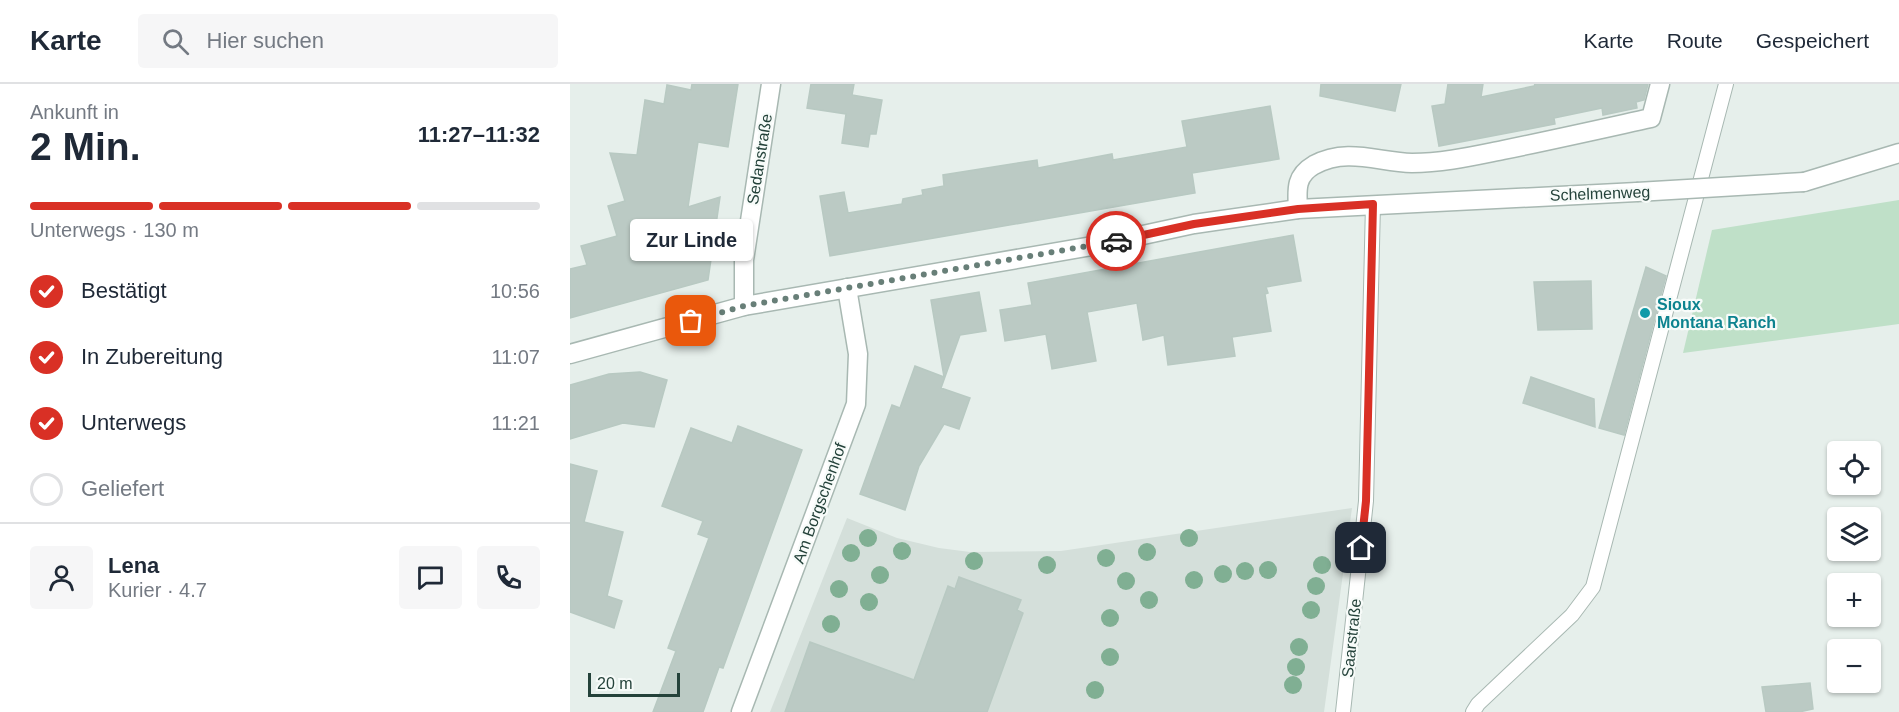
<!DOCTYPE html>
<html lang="de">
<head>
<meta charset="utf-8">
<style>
  :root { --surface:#fff; --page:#f6f6f7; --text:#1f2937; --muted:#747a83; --line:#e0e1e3; --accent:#d93025 }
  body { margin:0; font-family:Arial,sans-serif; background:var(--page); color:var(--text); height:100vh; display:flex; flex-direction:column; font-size:22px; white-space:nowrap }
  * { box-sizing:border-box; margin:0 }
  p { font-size:20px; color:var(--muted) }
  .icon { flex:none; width:33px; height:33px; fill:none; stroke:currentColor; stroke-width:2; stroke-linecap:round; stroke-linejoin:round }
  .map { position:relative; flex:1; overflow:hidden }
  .sheet { display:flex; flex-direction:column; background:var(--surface); width:570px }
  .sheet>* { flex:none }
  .controls { position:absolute; left:1257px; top:357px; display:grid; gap:12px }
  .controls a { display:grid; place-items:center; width:54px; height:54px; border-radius:6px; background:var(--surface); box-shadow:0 2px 4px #0004; font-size:30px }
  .scale { position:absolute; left:18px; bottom:15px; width:92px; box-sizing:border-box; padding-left:6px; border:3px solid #24423a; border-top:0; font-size:16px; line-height:21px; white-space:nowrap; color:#24423a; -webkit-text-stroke:4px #f7fbf9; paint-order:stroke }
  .pin { position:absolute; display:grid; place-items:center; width:51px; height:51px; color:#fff; margin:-26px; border-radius:12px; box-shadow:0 3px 9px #0006 }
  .courier { position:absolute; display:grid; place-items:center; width:60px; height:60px; margin:-30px; border:4px solid #d93025; border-radius:50%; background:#fff; color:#222; box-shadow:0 2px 8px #0007 }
  .bubble { position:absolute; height:42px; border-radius:6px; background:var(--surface); box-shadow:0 2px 4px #0004; font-size:20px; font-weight:600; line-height:42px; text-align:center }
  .overview em { font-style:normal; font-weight:600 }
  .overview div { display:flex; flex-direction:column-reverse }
  .overview { display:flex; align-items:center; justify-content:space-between; height:102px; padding:0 30px }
  h1 { font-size:39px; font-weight:600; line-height:45px }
  .bar { display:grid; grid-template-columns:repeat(4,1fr); gap:9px 6px; align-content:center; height:72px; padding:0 30px }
  .bar i { height:8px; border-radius:4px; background:var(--line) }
  .bar .selected { background:var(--accent) }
  .bar p { grid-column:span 4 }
  .line { display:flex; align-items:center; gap:15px; padding:0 30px; border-top:2px solid var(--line) }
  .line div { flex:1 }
  .round { display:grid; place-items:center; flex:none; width:63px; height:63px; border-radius:6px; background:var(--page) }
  ol { padding:0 30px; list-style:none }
  li { display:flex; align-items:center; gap:18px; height:66px }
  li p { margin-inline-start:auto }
  li .icon { padding:6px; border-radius:50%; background:var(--accent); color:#fff; stroke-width:4 }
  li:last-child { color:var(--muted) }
  li i { width:33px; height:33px; border:3px solid var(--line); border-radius:50% }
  header { display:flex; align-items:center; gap:36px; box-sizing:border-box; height:84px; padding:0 30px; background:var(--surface); border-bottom:2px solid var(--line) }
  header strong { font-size:28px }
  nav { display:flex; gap:33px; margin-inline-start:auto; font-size:21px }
  .search { width:420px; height:54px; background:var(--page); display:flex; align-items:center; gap:15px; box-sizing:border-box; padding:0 21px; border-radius:6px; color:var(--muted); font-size:22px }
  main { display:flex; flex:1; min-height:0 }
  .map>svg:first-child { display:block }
  .built { fill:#d4dfda }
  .green { fill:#bfe0c8 }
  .building { fill:#bbcac4; stroke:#b8c9c2; stroke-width:1.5 }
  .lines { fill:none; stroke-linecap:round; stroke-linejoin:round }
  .service-casing { stroke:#a8b8b2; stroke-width:16 }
  .minor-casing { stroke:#a8b8b2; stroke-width:21 }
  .tertiary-casing { stroke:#a8b8b2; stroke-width:21 }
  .service { stroke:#fff; stroke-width:14 }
  .minor { stroke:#fff; stroke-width:18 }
  .tertiary { stroke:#fff; stroke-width:18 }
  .tertiary-bridge-casing { stroke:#a8b8b2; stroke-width:21; stroke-linecap:butt }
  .tertiary-bridge { stroke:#fff; stroke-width:18 }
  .tree { fill:#80af93 }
  .done { stroke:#687f78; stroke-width:6; stroke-dasharray:0 10.8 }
  .route { stroke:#d93025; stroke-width:8 }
  .culture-dot { fill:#0f9aa8; stroke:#f7fbf9; stroke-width:2 }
  .labels { text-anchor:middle; stroke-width:4.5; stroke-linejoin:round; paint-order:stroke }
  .street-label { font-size:16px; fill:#24423a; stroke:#f7fbf9 }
  .culture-label { font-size:16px; font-weight:bold; fill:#0d838f; stroke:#f7fbf9; text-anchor:start }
</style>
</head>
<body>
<header>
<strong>Karte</strong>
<div class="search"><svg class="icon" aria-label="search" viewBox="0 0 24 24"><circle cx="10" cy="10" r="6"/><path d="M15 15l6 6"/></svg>Hier suchen</div>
<nav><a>Karte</a><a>Route</a><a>Gespeichert</a></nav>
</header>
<main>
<section class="sheet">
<div class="overview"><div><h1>2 Min.</h1><p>Ankunft in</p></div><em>11:27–11:32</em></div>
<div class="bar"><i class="selected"></i><i class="selected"></i><i class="selected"></i><i></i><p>Unterwegs · 130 m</p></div>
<ol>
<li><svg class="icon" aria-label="check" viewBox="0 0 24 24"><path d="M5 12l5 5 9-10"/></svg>Bestätigt<p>10:56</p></li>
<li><svg class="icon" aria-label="check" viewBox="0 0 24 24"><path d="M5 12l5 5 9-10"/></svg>In Zubereitung<p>11:07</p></li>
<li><svg class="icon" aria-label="check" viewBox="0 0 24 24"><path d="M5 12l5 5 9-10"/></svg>Unterwegs<p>11:21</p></li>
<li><i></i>Geliefert</li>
</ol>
<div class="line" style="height:108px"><a class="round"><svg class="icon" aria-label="person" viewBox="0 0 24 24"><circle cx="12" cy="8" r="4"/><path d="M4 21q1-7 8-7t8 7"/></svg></a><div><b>Lena</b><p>Kurier · 4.7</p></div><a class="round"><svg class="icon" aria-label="chat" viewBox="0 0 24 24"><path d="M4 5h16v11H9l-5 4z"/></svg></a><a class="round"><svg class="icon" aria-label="phone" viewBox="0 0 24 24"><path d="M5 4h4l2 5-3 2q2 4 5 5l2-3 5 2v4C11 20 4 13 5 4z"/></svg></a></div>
</section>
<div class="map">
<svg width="1329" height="628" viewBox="0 0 1329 628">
  <rect width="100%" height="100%" fill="#e6efeb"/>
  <path class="built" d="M 782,424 L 754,628 L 200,628 L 277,434 L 327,454 L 369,464 L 400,468 L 491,467 Z"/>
  <path class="green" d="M 1329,116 L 1329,240 L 1113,269 L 1142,146 Z"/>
  <path class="building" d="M 122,0 L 168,0 L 158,63 L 128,58 L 118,123 L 150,113 L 138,196 L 0,234 L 0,185 L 17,181 L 11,162 L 47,152 L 38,122 L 55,117 L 40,69 L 67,71 L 75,16 L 94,20 L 97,1 L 121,6 Z
    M 241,0 L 284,0 L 282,11 L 312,16 L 306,50 L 300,50 L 298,63 L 272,59 L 276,30 L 237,24 Z
    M 751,0 L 831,0 L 825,27 L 750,12 Z
    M 878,0 L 913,0 L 911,13 L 964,2 L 965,0 L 1078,0 L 1074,16 L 1066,18 L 1067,24 L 1033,31 L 1032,24 L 984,34 L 985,40 L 869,62 L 862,22 L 875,20 Z
    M 700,22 L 709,75 L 622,89 L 625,109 L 260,172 L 250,112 L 274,108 L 278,129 L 332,120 L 333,115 L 353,111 L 352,106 L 374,102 L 373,91 L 467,76 L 468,84 L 542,70 L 543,76 L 617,63 L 612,37 Z
    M 723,151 L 731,197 L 696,203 L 698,209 L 695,210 L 701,247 L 662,253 L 665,272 L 598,281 L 594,251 L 573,256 L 567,219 L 517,228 L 526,277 L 482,285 L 476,250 L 435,257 L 430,226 L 462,221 L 458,199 Z
    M 1076,183 L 1096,192 L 1054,351 L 1029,344 Z
    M 1021,197 L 1022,245 L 968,246 L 964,198 Z
    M 409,208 L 416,247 L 390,251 L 371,304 L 400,314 L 389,345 L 374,340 L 349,382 L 335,426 L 290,410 L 322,321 L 330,324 L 345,282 L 374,293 L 361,216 Z
    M 70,288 L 97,296 L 84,343 L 53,339 L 0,355 L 0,301 L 39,290 Z
    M 961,293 L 1024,315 L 1025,343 L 953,319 Z
    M 168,342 L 232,366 L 153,584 L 149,583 L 133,628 L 83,628 L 106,567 L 98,564 L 139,454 L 128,450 L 133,437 L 92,422 L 121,344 L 162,359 Z
    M 0,380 L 27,387 L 14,438 L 53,448 L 37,512 L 52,517 L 44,544 L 0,528 Z
    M 389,493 L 451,516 L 447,526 L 453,529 L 417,628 L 215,628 L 240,558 L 344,596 L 378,502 L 385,505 Z
    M 1240,599 L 1243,625 L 1229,628 L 1196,628 L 1192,603 Z"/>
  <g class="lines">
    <g class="service-casing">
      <path id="service" d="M 773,628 L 796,417 L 803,120
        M 903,628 L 908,620 L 1002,531 L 1023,503 L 1156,0"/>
    </g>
    <g class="minor-casing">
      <path id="minor" d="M 728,125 C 727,106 725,92 744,81 C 777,63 808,78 842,79 C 873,79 903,72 933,66 C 982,56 1031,45 1081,34 L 1090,0
        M 174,222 L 174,176 L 201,0
        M 171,628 L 286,320 L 288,270 L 277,204"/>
    </g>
    <g class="tertiary-casing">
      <path id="tertiary" d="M 1234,98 L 1329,69
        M 0,270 L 174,222 L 522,162 L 624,140 L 728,125 L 1067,108"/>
    </g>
    <use href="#service" class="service"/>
    <use href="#minor" class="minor"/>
    <use href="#tertiary" class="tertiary"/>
    <g class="tertiary-bridge-casing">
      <path id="tertiary-bridge" d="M 1067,108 L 1234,98"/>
    </g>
    <use href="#tertiary-bridge" class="tertiary-bridge"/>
  </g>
  <g class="tree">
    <circle cx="298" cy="454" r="9"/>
    <circle cx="619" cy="454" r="9"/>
    <circle cx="332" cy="467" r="9"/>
    <circle cx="577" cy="468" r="9"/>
    <circle cx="281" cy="469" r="9"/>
    <circle cx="536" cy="474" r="9"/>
    <circle cx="404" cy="477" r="9"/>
    <circle cx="477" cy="481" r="9"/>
    <circle cx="752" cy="481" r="9"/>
    <circle cx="698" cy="486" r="9"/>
    <circle cx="675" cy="487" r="9"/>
    <circle cx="653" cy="490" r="9"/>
    <circle cx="310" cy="491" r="9"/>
    <circle cx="624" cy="496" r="9"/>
    <circle cx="556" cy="497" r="9"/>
    <circle cx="746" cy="502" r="9"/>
    <circle cx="269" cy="505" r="9"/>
    <circle cx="579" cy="516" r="9"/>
    <circle cx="299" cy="518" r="9"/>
    <circle cx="741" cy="526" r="9"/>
    <circle cx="540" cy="534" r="9"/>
    <circle cx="261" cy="540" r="9"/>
    <circle cx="729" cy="563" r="9"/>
    <circle cx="540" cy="573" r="9"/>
    <circle cx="726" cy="583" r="9"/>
    <circle cx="723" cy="601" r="9"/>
    <circle cx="525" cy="606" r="9"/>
  </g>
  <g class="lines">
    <path class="done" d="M 121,237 L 174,222 L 546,157"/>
    <path class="route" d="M 546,157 L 624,140 L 728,125 L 803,120 L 796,417 L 791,464"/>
  </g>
  <circle class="culture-dot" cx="1075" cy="229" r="6"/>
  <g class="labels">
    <g class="street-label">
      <text transform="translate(189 75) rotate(-81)" y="6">Sedanstraße</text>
      <text transform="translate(1030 109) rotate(-2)" y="6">Schelmenweg</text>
      <text transform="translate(249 419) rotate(-70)" y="6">Am Borgschenhof</text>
      <text transform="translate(781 554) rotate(-84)" y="6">Saarstraße</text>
    </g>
    <g class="culture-label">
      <text x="1087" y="226">Sioux<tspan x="1087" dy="18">Montana Ranch</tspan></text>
    </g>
  </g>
</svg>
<div class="controls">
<a><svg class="icon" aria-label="locate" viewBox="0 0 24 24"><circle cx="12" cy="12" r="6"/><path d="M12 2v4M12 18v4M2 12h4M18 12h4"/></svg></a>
<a><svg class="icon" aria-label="layers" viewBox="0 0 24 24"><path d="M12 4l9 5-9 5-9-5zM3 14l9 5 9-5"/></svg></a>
<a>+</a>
<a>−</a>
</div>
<div class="scale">20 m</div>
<div class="pin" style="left:121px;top:237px;background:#ea580c"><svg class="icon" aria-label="bag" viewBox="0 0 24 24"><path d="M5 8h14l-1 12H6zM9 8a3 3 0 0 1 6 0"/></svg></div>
<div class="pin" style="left:791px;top:464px;background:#1f2937"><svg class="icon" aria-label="home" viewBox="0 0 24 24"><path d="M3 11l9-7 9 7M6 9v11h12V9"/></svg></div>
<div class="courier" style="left:546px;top:157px"><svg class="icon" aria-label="car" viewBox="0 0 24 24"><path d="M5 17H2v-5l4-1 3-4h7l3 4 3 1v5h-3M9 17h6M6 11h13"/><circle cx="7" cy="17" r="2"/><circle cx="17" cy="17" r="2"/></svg></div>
<div class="bubble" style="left:60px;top:135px;width:123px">Zur Linde</div>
</div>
</main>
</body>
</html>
